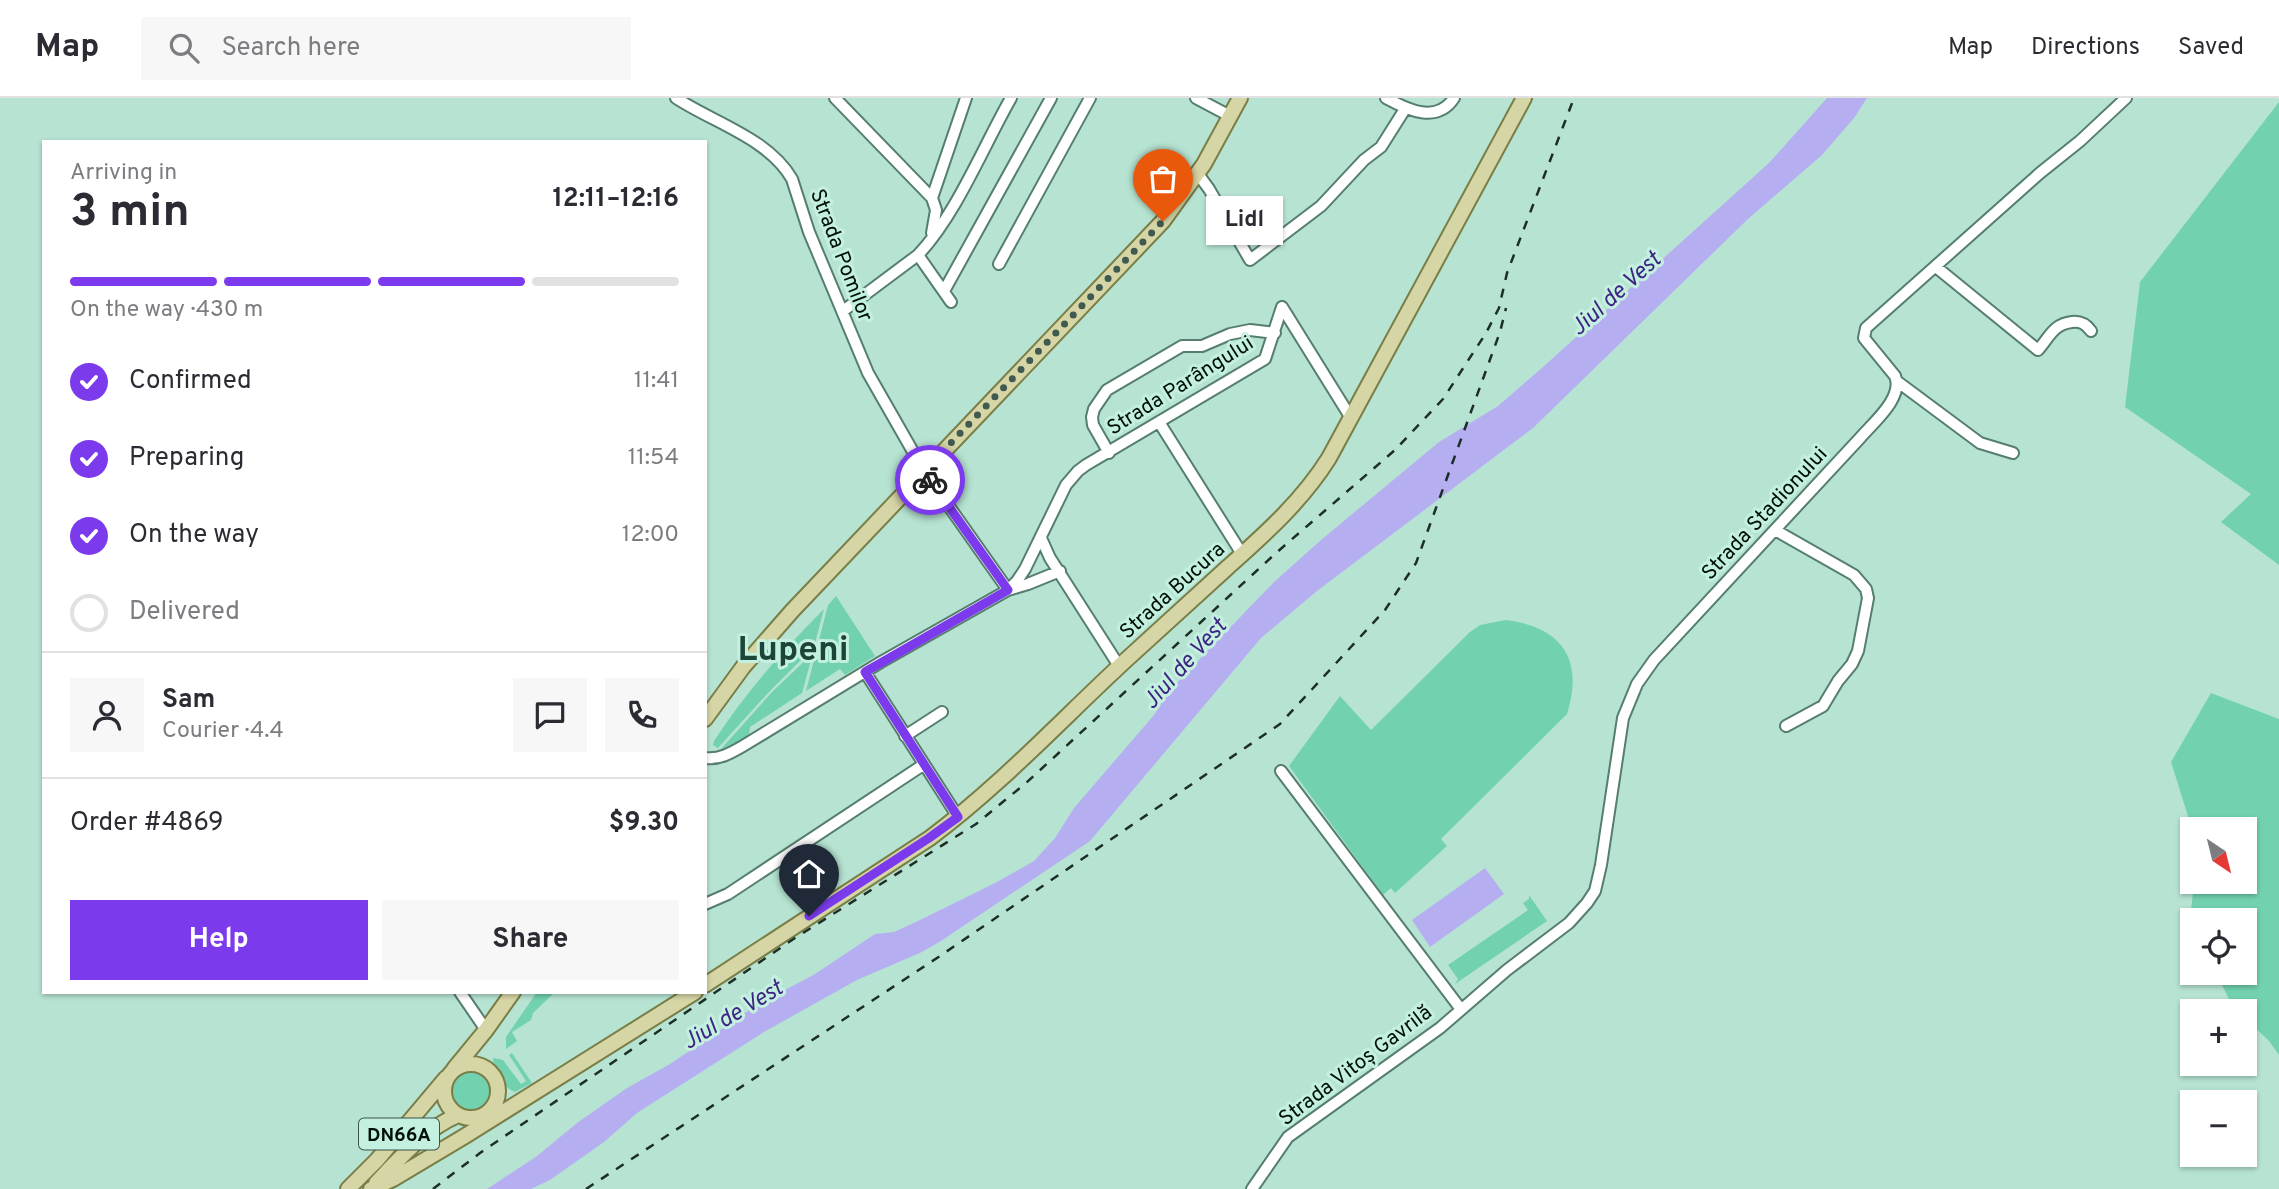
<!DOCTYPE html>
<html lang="en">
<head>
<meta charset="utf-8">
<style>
  :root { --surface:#fff; --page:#f7f7f7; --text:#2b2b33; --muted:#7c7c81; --line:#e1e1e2; --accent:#7c3aed }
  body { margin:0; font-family:Overpass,sans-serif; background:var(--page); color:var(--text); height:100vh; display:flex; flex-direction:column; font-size:26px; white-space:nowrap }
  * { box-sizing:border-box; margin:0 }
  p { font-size:23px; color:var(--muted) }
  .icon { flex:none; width:38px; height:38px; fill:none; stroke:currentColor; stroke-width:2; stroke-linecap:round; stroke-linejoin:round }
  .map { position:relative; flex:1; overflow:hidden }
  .sheet { position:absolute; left:42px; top:42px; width:665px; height:854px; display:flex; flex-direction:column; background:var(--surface); border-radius:0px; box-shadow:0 2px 5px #0004 }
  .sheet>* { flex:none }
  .needle { width:46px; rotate:145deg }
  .buttons { position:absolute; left:2180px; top:719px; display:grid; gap:14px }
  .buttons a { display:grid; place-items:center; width:77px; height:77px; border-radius:0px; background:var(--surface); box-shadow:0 2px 5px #0004; font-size:35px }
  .pin { position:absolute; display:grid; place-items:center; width:60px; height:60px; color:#fff; margin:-72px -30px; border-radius:50% 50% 50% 0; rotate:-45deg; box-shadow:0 0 7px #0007 }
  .pin .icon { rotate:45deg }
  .courier { position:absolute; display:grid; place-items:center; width:70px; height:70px; margin:-35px; border:5px solid #7c3aed; border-radius:50%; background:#fff; color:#222; box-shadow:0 2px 9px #0007 }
  .bubble { position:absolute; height:49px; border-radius:0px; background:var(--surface); box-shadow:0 2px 5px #0004; font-size:23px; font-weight:700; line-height:49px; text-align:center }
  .summary em { font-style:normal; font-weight:700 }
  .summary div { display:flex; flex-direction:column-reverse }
  .summary { display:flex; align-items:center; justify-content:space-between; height:119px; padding:0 28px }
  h1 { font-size:46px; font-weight:700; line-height:52px }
  .bar { display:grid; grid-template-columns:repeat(4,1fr); gap:10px 7px; align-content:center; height:84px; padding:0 28px }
  .bar i { height:9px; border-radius:5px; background:var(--line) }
  .bar .current { background:var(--accent) }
  .bar p { grid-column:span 4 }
  .line { display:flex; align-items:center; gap:18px; padding:0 28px; border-top:2px solid var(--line) }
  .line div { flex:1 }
  .round { display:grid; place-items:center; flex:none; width:74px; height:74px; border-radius:0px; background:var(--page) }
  ol { padding:0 28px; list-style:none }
  li { display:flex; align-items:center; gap:21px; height:77px }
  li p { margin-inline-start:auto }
  li .icon { padding:7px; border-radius:50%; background:var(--accent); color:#fff; stroke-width:4 }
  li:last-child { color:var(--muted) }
  li i { width:38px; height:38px; border:4px solid var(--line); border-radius:50% }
  .action { display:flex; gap:14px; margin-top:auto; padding:14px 28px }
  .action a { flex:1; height:80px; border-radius:0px; background:var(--accent); color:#fff; font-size:28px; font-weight:700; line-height:80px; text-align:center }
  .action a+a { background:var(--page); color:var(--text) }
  header { display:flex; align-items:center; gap:42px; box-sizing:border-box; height:98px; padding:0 35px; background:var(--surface); border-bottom:2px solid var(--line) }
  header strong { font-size:33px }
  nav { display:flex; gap:38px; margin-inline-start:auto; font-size:24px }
  .search { width:490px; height:63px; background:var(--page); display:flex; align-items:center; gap:18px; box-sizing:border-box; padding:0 24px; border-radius:0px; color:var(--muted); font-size:26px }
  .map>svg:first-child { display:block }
  .green { fill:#72d2b0 }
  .water { fill:#b5aff2 }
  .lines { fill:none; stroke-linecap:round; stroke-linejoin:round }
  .minor-casing { stroke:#557e6e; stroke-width:14 }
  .major-casing { stroke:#797e47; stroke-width:18 }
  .minor { stroke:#fff; stroke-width:10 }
  .major { stroke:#d5d5a5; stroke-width:14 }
  .rail { stroke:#1c2e26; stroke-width:2.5; stroke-dasharray:9 9; stroke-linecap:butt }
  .done { stroke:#415a4f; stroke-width:7; stroke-dasharray:0 12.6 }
  .route { stroke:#7c3aed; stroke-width:9 }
  .labels { text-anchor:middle; stroke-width:6; stroke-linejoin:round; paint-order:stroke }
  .shield { fill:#c4f1df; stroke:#3c5349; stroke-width:2 }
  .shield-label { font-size:19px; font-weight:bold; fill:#010f09 }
  .street-label { font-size:21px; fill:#010f09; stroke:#c4f1df }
  .water-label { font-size:23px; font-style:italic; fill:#3e2583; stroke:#c4f1df }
  .town-label { font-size:35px; font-weight:bold; fill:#1c4537; stroke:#c4f1df }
</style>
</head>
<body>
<header>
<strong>Map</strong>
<div class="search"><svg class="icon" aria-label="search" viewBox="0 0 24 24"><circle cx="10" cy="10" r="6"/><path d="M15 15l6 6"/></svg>Search here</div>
<nav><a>Map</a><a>Directions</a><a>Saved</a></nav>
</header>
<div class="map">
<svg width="2279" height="1091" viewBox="0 0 2279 1091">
  <rect width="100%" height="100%" fill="#b7e4d2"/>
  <path class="green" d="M 2279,4 L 2279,467 L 2221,424 L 2251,396 L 2125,309 L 2140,184 Z
    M 836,498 L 875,558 L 845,577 L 840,571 L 806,593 L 828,507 Z
    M 824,511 L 814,549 L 770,593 L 718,650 L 713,647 L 714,643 C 746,594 783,552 824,511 Z
    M 1506,522 C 1563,529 1584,562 1567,616 L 1441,741 L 1447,748 L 1395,795 L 1391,790 L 1383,797 L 1289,668 L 1340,598 L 1371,632 L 1470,534 L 1480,527 Z
    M 813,555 L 802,595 L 750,629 L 749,638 L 729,651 L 721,651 L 772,594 Z
    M 2211,595 L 2279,621 L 2279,957 L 2269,943 L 2245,920 L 2245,914 L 2238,913 L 2233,909 L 2216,875 L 2245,875 L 2245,822 L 2193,822 L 2193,828 L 2190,823 L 2194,784 L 2245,784 L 2245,732 L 2193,732 L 2193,734 L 2171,664 Z
    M 1529,797 L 1547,823 L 1455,886 L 1458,881 L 1448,867 L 1528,812 L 1523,805 L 1529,801 Z
    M 537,894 L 555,894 L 533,915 L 531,922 L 512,934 L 517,943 L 506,951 L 506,939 Z
    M 512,955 L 532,985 L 515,994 C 501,988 494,975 493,960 L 503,962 L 521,986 L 526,983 L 509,957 Z
    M447 993a23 23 0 1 1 46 0a23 23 0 1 1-46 0Z"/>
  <path class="water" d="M 1827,0 L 1867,0 L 1854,20 L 1822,57 L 1748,121 L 1533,330 L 1317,493 L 1261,540 L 1090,743 L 941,843 L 922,854 L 857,882 L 764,934 L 637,1015 L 604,1044 L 550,1082 L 531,1091 L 487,1091 L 537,1058 L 577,1025 L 627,990 L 670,966 L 757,907 L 815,876 L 875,836 L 894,834 L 920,822 L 997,784 L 1034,763 L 1055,740 L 1074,710 L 1154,617 L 1170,592 L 1274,484 L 1321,442 L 1439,344 L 1498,308 L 1543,269 L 1770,64 Z
    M 1485,770 L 1504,796 L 1430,849 L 1412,822 Z"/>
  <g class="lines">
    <g class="minor-casing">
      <path id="minor" d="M 676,0 C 714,25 768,40 792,81 L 809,134 L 868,275 L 924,373 L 1008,492 L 1028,486 L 1060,473
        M 835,0 L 932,100 L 936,112 L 932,135
        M 1196,0 L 1230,18
        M 1386,0 C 1408,12 1437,26 1454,0
        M 1198,76 L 1209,91 L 1250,162 L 1321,108 L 1364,62 L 1381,49 L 1405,11
        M 932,100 L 966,0
        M 999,166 L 1090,0
        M 1936,169 L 2038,252 C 2049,240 2053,226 2072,224 C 2081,223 2086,226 2091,233
        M 944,193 L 1051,0
        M 951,204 L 918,157 C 956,117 983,49 1011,0
        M 1282,209 L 1351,320
        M 843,213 L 918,157
        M 1898,284 L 1980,345 L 2013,355
        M 1159,324 L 1242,456
        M 1109,355 L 1093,327 L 1092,319 L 1094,311 L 1107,292 L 1182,248 L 1202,248 L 1230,236 L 1250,232 L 1275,235
        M 1775,432 L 1854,477 L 1866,491 L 1868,500 L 1858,553 L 1852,566 L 1838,583 L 1823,608 L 1786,628
        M 1041,440 L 1050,460 L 1119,568
        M 865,574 L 958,719
        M 905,638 L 942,614
        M 705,660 C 719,662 731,655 743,648 L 881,564 L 1008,492 L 1017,483 L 1025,471 L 1066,387 L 1078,373 L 1086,367 L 1265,261 L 1282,209
        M 1281,673 L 1460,910
        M 705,806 L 728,796 L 923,667
        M 460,894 L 486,932
        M 1252,1091 L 1288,1039 L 1440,930 L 1507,872 L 1569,825 L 1587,805 L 1595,793 L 1601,767 L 1623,620 L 1637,586 L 1654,562 L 1861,339 C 1874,324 1904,299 1895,278 L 1864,240 L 1866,230 L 2040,75 L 2080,43 L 2126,0"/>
    </g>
    <g class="major-casing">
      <path id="major" d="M 705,621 L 743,569 L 792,513 L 1163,123 L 1204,66 L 1240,0
        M 705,887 L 930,740 C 1001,687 1061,622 1126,562 C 1160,531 1194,500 1228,469 C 1266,435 1302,403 1329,360 L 1524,0
        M444 993a27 27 0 1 1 54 0a27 27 0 1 1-54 0Z
        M 454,971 L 486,932 L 513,894
        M 376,1085 C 400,1060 425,1031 458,1017
        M 348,1091 L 377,1062 L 446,980
        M 371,1091 L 393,1081 L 465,1038 L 695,894"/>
    </g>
    <use href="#minor" class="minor"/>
    <use href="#major" class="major"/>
    <path class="rail" d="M 433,1091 L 480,1055 L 795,840 L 976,726 L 1026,685 L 1276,455 L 1395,352 L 1443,301 L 1486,235 L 1499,210 L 1507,175 L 1574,0
      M 586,1091 L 937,860 L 1280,626 L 1385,512 L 1416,465 L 1500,234 L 1506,210"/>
  </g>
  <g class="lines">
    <path class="done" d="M 930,382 L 924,373 L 1163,123"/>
    <path class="route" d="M 809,818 L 929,740 L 958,719 L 865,574 L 1008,492 L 930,382"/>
  </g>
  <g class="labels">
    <rect class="shield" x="359" y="1020.5" width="80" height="31" rx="5"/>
    <g class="shield-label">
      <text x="399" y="1043">DN66A</text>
    </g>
    <g class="street-label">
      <text transform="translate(842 157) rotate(69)" y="7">Strada Pomilor</text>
      <text transform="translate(1180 287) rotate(-32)" y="7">Strada Parângului</text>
      <text transform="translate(1764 415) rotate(-47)" y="7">Strada Stadionului</text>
      <text transform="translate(1172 492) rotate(-42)" y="7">Strada Bucura</text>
      <text transform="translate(1355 967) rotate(-37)" y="7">Strada Vitoș Gavrilă</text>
    </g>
    <g class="water-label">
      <text transform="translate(1615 195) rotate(-42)" y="8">Jiul de Vest</text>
      <text transform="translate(1184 565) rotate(-48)" y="8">Jiul de Vest</text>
      <text transform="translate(732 916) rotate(-31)" y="8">Jiul de Vest</text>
    </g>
    <g class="town-label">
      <text x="793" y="562">Lupeni</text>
    </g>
  </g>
</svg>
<div class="buttons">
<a><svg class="needle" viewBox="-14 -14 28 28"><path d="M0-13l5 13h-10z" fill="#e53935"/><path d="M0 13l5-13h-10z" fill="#7c7c81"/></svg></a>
<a><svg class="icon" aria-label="locate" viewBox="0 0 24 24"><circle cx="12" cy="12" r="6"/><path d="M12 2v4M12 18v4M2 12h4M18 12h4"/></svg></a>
<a>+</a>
<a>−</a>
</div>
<div class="pin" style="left:1163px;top:123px;background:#ea580c"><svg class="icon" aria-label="bag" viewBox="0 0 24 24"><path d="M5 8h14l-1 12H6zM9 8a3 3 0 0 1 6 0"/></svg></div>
<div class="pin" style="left:809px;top:818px;background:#1f2937"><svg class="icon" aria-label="home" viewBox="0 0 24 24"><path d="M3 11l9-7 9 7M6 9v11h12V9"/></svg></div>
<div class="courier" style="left:930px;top:382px"><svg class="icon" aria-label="bike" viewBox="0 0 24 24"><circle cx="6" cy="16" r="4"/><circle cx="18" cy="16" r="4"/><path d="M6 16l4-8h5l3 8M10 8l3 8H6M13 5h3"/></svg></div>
<div class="bubble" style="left:1206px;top:98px;width:77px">Lidl</div>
<section class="sheet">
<div class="summary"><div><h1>3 min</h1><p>Arriving in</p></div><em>12:11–12:16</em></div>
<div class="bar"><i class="current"></i><i class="current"></i><i class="current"></i><i></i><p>On the way · 430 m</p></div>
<ol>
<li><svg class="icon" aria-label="check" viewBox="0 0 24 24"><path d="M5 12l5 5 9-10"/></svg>Confirmed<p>11:41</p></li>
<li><svg class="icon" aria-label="check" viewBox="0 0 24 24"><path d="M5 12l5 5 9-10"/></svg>Preparing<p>11:54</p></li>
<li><svg class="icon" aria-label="check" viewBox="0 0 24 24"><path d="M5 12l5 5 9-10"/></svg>On the way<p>12:00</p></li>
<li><i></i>Delivered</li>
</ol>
<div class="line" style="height:126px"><a class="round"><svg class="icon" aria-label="person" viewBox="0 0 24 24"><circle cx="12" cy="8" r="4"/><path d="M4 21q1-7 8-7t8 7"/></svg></a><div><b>Sam</b><p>Courier · 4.4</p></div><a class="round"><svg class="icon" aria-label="chat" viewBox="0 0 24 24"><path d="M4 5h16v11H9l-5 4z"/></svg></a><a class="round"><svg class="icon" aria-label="phone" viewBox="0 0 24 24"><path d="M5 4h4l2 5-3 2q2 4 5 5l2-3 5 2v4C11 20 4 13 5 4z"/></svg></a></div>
<div class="line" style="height:91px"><div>Order #4869</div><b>$9.30</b></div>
<div class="action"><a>Help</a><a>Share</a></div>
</section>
</div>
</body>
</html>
